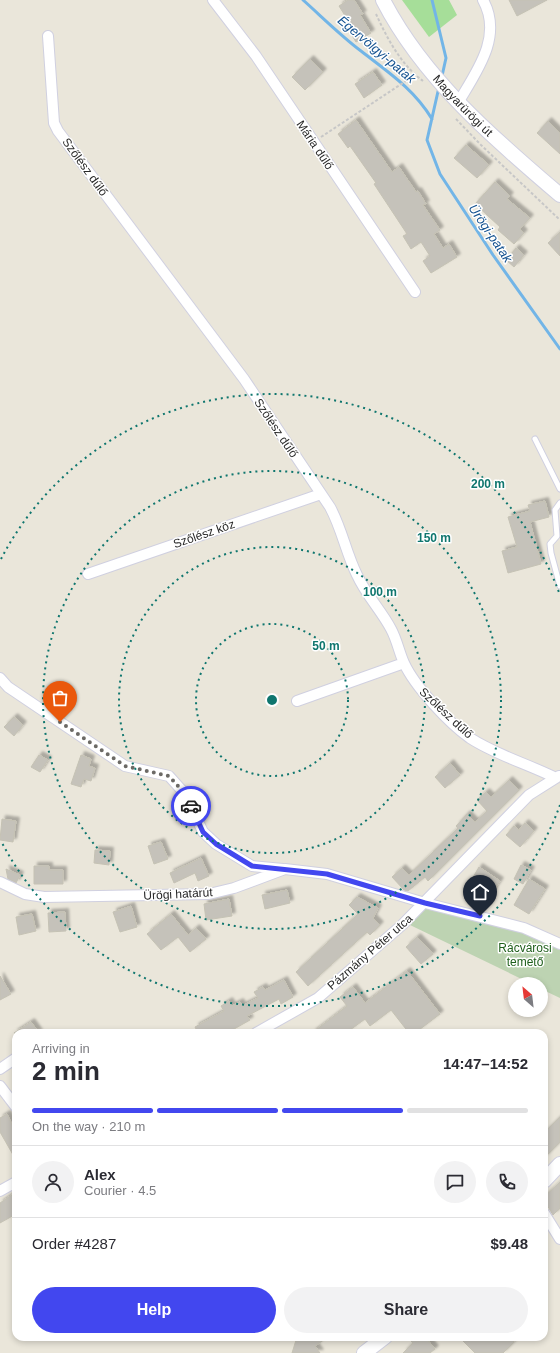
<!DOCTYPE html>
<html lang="en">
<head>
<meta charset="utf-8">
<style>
  :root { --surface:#fff; --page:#f2f2f3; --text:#2b2b33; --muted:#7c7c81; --line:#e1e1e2; --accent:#4247ef }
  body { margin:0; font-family:Helvetica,sans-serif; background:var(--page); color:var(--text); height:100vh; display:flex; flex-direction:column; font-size:15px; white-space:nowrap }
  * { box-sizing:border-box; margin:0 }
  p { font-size:13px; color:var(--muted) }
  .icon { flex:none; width:22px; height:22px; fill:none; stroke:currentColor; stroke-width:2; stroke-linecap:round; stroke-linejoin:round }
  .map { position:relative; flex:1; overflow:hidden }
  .side { position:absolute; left:12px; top:1029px; width:536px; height:312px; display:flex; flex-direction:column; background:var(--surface); border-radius:12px; box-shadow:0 2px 6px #0003 }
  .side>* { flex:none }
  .needle { width:26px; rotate:332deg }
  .buttons { position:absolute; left:508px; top:977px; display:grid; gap:8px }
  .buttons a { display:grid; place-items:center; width:40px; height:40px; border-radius:50%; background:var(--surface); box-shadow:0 2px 6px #0003; font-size:20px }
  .pin { position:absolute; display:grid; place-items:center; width:34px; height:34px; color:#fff; margin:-41px -17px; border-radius:50% 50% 50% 0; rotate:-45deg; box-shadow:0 0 4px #0007 }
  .pin .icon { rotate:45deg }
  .courier { position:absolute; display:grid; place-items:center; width:40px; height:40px; margin:-20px; border:3px solid #4247ef; border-radius:50%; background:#fff; color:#222; box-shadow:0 1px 5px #0007 }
  .overview em { font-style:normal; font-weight:800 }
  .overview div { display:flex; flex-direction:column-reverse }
  .overview { display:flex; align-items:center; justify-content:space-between; height:68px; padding:0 20px }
  h1 { font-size:26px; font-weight:800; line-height:30px }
  .bar { display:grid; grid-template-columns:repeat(4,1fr); gap:6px 4px; align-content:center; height:48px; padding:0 20px }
  .bar i { height:5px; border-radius:3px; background:var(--line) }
  .bar .current { background:var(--accent) }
  .bar p { grid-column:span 4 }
  .line { display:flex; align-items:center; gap:10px; padding:0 20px; border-top:1px solid var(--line) }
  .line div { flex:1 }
  .round { display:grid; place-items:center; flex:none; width:42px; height:42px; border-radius:21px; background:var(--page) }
  .action { display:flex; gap:8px; margin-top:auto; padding:8px 20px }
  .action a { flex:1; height:46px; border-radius:24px; background:var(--accent); color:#fff; font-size:16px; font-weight:800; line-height:46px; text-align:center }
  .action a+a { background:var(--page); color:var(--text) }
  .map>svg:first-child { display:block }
  .green { fill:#a6de99 }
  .cemetery { fill:#bdd3b2 }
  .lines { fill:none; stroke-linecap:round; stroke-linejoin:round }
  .stream { stroke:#72b5e7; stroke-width:3 }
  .building { fill:#c5c2ba; stroke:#c5c2b4; filter:url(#shadow) }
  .lane-casing { stroke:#d0d0e0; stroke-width:7 }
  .street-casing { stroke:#d0d0e0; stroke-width:12 }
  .secondary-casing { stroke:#d0d0e0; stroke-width:16 }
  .path { stroke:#c7c7c7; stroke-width:2; stroke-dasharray:3 2; stroke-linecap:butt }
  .lane { stroke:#fff; stroke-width:5 }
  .street { stroke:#fff; stroke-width:10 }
  .secondary { stroke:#fff; stroke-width:14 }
  .done { stroke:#6c6a66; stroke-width:4; stroke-dasharray:0 7.2 }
  .route { stroke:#4247ef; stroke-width:5 }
  .ring { fill:none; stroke:#0f766e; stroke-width:2; stroke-dasharray:2 4 }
  .labels { text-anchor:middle; stroke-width:3; stroke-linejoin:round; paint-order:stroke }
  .street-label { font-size:12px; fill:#282828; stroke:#fff }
  .park-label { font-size:12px; fill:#20601d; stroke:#fff }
  .water-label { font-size:13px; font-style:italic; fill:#145290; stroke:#fff }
  .centre { fill:#0f766e; stroke:#fff; stroke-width:2 }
  .ring-label { font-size:12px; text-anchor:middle; font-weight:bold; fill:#0f766e; stroke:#fff; stroke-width:3; stroke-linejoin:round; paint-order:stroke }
</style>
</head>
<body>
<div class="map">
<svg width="560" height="1353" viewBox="0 0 560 1353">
  <defs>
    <filter id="shadow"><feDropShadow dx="3.5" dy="-3.5" stdDeviation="1" flood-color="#0004"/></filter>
  </defs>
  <rect width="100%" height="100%" fill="#eae6da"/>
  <path class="green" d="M 402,0 L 449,0 L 457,15 L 429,37 Z"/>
  <path class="cemetery" d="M 428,903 L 524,928 L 560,946 L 560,998 L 541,989 L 541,984 L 532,984 L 410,925 Z"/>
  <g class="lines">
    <path class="stream" d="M 303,0 C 322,17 341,36 361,51 C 388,72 414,89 432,119
      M 432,0 L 446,58 L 442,76
      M 439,87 L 427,140 L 440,174 L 493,255 L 560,349"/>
  </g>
  <path class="building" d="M 348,0 L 354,0 L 363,14 L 360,15 L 371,33 L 356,42 L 348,29 L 352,27 L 339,6 Z
    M 509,0 L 547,0 L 517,16 Z
    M 310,59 L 323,72 L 305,90 L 292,77 Z
    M 373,72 L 382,85 L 364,98 L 355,84 Z
    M 356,120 L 392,172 L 399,167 L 416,192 L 418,191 L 426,204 L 423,205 L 440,230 L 434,234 L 443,248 L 449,244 L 457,257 L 431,273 L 423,261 L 430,256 L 421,242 L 411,249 L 403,236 L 407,234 L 374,184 L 376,183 L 350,146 L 348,148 L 338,134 Z
    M 548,121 L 560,133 L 560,154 L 537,133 Z
    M 466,145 L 489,165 L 477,178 L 454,158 Z
    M 495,182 L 510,196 L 507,199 L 530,218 L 520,229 L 524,233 L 514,244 L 498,230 L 500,227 L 475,204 Z
    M 560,232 L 560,256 L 548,243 Z
    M 516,248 L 524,255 L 514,267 L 506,260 Z
    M 545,501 L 549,517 L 530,522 L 541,564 L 508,573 L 502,551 L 517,547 L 508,517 L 530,511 L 528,505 Z
    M 14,717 L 23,725 L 14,736 L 4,727 Z
    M 39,755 L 48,760 L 40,772 L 31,767 Z
    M 81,755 L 91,759 L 89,766 L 95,768 L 91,781 L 84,779 L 81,787 L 71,784 Z
    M 450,763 L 460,775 L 445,788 L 435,777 Z
    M 509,780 L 519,790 L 428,881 L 425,877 L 408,891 L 404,890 L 392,877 L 402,868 L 409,875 L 458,828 L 456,826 L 467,814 L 475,822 L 487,811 L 477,800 L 486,792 L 491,797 Z
    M 2,819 L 16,821 L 13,842 L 0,840 Z
    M 525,823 L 534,831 L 520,847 L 506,835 L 514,826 L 519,830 Z
    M 161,842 L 168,859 L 154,864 L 148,846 Z
    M 95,850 L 110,851 L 109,865 L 94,863 Z
    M 201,858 L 209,876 L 198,881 L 195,873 L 174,883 L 170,873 Z
    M 521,865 L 531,870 L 523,884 L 514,879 Z
    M 34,866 L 49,866 L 49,870 L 63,870 L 63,884 L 34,884 Z
    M 479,867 L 500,881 L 492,893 L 472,879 Z
    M 6,869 L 20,875 L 16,883 L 8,879 Z
    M 529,879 L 545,889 L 529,914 L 514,905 Z
    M 287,890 L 290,903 L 265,909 L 262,895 Z
    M 357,897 L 378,908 L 373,918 L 380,925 L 370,935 L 367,932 L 308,986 L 296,972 L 358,914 L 349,905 Z
    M 229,899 L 232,916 L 206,920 L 204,904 Z
    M 131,906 L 137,927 L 120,932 L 113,912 Z
    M 65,912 L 66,931 L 49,932 L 48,913 Z
    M 32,914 L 36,931 L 19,935 L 16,917 Z
    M 171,914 L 188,935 L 196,928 L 206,939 L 190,952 L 178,937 L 161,950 L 147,934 Z
    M 417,937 L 433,954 L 421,964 L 406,947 Z
    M 407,971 L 440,1014 L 415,1033 L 409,1033 L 391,1010 L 370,1026 L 365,1019 L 346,1033 L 312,1033 L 347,1006 L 340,997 L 353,987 L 365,1003 Z
    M 0,976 L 11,994 L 0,1000 Z
    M 284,980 L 293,997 L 281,1004 L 279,999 L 247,1016 L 250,1020 L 227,1033 L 198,1033 L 195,1027 L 224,1011 L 221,1006 L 229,1001 L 232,1006 L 240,1002 L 242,1006 L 258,998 L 254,992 L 263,987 L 265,990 Z
    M 31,1022 L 39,1033 L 14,1033 Z
    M 7,1114 L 16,1133 L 16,1160 L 0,1132 L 0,1118 Z
    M 560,1117 L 560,1142 L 544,1158 L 544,1133 Z
    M 560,1182 L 560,1208 L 553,1215 L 544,1200 L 544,1197 Z
    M 12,1195 L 16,1202 L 16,1214 L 0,1223 L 0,1203 Z
    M 297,1337 L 328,1337 L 315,1346 L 320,1353 L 292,1353 Z
    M 407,1337 L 425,1337 L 435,1349 L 430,1353 L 403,1353 L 413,1343 Z
    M 459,1337 L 510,1337 L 514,1342 L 503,1353 L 475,1353 Z"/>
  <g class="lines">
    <g class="lane-casing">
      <path id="lane" d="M 535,439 L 560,489
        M 560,503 L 555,510 L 557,536 L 550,544 L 551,553 L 560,586"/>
    </g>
    <g class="street-casing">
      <path id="street" d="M 213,0 L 256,56 L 415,292
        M 48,36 L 54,123 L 58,131 L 244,379 L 330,507 C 342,529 346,553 357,575 C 366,595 381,610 391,629 C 397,640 399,652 404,663 C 415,687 449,723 470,738 C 496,755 528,764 556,778
        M 459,101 C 477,71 503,36 483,0
        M 88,574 L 321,494
        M 0,678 L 8,687 L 125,766 L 169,776 L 186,795 L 203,832 L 216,844 L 252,866 L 283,869
        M 297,701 L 404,663
        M 0,882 L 25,894 L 44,897 L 209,894 L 234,888 L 285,869 L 327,874 L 425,903 L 524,928 L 560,944
        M 256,1033 L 318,998 L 402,925 L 529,795 L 559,776
        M 0,1069 L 16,1058
        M 0,1086 L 16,1107
        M 0,1191 L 16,1182
        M 544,1213 L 560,1239"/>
    </g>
    <g class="secondary-casing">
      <g id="secondary">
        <path id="s1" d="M 383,0 C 423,78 494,139 560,195"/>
        <path d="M 544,1181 L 560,1164"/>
        <path d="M 364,1353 L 385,1337"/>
      </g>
    </g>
    <path class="path" d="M 376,14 C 387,38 401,65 423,81
      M 456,119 L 481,145 L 560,220
      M 321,137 L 415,75"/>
    <use href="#lane" class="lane"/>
    <use href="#street" class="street"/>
    <use href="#secondary" class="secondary"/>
  </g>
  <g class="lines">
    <path class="done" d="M 60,722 L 125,766 L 169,776 L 186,795 L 191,806"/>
    <path class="route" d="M 191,806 L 203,832 L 216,844 L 252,866 L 327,874 L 425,903 L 480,916"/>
  </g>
  <g class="ring">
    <circle cx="272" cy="700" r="76"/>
    <circle cx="272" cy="700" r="153"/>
    <circle cx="272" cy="700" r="229"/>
    <path d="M560 805A306 306 0 0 1 1 841M1 559A306 306 0 0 1 560 595"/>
  </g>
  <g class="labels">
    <g class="street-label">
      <text dy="4" stroke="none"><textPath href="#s1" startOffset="133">Magyarürögi út</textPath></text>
      <text transform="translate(315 145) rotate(56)" y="4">Mária dűlő</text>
      <text transform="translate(85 167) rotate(54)" y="4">Szőlész dűlő</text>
      <text transform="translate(276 428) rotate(56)" y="4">Szőlész dűlő</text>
      <text transform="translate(204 534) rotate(-19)" y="4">Szőlész köz</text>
      <text transform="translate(446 713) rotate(43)" y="4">Szőlész dűlő</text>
      <text transform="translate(178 894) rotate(-3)" y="4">Ürögi határút</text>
      <text transform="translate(370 952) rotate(-41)" y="4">Pázmány Péter utca</text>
    </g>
    <g class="park-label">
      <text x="525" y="952">Rácvárosi<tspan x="525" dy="14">temető</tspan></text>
    </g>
    <g class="water-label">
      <text transform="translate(377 49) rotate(40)" y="5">Égervölgyi-patak</text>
      <text transform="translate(491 233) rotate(56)" y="5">Ürögi-patak</text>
    </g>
  </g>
  <circle cx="272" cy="700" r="6" class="centre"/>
  <g class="ring-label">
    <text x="488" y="488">200 m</text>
    <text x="434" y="542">150 m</text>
    <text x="380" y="596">100 m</text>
    <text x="326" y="650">50 m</text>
  </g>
</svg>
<div class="buttons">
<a><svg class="needle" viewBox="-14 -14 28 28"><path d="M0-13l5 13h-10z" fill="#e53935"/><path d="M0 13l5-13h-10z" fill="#7c7c81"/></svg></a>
</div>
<div class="pin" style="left:60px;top:722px;background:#ea580c"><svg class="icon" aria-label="bag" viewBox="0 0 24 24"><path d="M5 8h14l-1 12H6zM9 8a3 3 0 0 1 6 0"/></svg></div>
<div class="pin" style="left:480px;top:916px;background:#1f2937"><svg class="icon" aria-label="home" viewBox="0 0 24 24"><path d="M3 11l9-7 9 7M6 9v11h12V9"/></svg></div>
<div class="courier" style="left:191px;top:806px"><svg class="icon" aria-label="car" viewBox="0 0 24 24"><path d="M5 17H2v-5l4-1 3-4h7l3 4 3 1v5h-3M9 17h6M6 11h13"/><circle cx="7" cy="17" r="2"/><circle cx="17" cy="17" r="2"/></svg></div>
<section class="side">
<div class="overview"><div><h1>2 min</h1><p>Arriving in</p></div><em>14:47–14:52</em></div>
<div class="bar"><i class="current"></i><i class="current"></i><i class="current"></i><i></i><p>On the way · 210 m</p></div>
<div class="line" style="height:72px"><a class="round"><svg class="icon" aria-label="person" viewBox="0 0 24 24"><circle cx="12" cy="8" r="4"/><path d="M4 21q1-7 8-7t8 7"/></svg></a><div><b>Alex</b><p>Courier · 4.5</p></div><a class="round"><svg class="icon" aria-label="chat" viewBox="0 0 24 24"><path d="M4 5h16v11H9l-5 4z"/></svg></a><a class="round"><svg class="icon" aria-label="phone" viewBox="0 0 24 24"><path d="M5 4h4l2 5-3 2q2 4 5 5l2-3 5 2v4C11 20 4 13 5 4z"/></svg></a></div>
<div class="line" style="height:52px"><div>Order #4287</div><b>$9.48</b></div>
<div class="action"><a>Help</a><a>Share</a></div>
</section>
</div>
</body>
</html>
